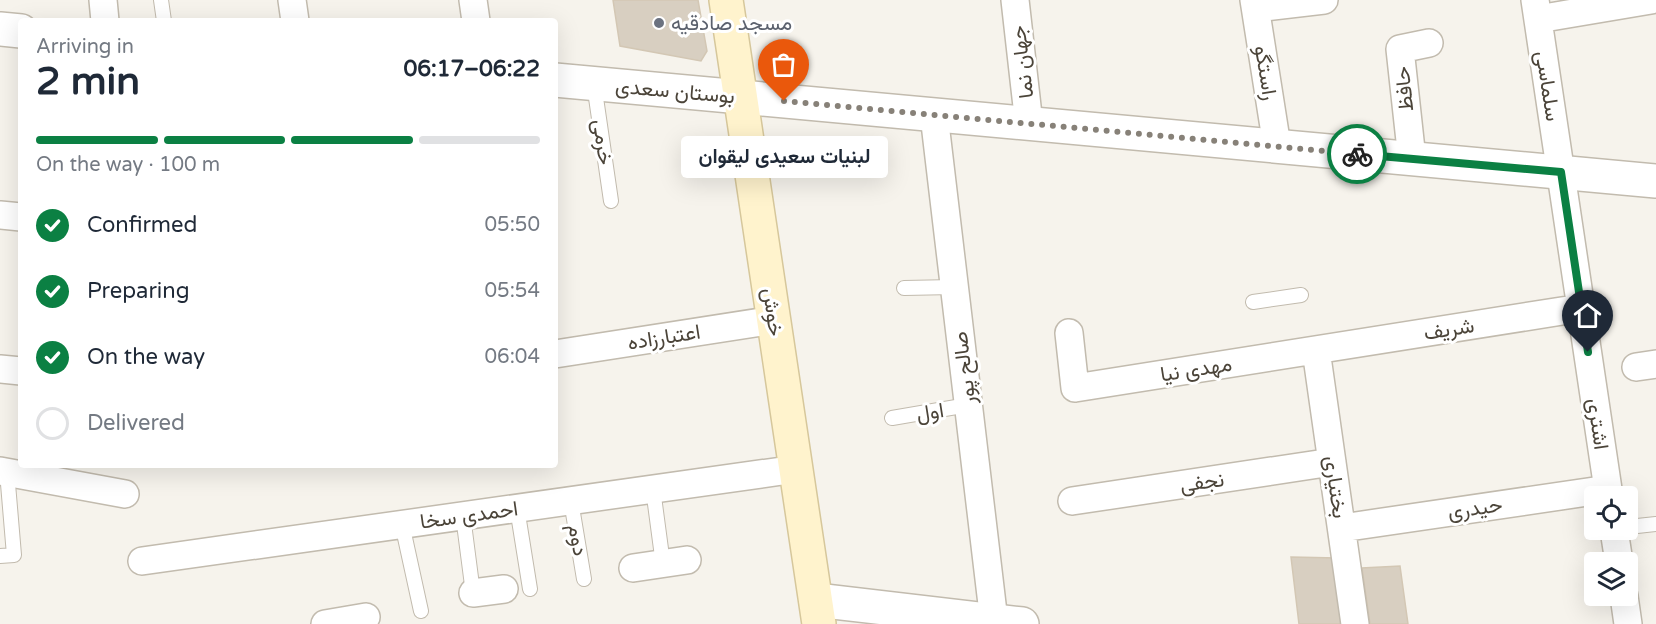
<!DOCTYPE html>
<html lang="en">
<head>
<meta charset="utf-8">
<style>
  :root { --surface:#fff; --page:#f6f6f7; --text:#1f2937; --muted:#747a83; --line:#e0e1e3; --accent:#0b8043 }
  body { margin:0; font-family:"Varela Round",Vazirmatn,sans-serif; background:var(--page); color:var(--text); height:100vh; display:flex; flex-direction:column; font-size:22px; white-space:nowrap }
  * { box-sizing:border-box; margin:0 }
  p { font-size:20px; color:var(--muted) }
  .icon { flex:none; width:33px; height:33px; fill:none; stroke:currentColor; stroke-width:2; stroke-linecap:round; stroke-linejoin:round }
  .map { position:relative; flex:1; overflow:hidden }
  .sheet { position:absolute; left:18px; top:18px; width:540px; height:450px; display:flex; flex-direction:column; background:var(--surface); border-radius:6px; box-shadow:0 6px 24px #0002 }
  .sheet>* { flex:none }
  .fabs { position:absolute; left:1584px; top:486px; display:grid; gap:12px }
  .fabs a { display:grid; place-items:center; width:54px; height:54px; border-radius:6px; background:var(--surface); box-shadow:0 6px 24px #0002; font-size:30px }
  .pin { position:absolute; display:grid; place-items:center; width:51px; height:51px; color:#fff; margin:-62px -26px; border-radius:50% 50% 50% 0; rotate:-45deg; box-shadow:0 0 6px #0007 }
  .pin .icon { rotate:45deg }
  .courier { position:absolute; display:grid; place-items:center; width:60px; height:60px; margin:-30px; border:4px solid #0b8043; border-radius:50%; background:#fff; color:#222; box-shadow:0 2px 8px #0007 }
  .bubble { position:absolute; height:42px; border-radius:6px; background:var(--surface); box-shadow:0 6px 24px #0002; font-size:20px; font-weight:700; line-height:42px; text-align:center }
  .headline em { font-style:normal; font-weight:700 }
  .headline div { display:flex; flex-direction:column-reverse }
  .headline { display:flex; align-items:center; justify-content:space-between; height:102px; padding:0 18px }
  h1 { font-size:39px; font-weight:700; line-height:45px }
  .bar { display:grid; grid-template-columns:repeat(4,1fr); gap:9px 6px; align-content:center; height:72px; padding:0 18px }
  .bar i { height:8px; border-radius:4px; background:var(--line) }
  .bar .active { background:var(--accent) }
  .bar p { grid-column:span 4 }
  ol { padding:0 18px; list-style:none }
  li { display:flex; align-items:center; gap:18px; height:66px }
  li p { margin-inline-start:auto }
  li .icon { padding:6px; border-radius:50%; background:var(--accent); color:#fff; stroke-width:4 }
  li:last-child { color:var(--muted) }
  li i { width:33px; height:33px; border:3px solid var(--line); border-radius:50% }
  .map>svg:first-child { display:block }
  .building { fill:#d8cfc1; stroke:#d3c7b4; stroke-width:1.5 }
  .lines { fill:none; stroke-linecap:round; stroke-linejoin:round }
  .service-casing { stroke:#c2bbae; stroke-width:16 }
  .minor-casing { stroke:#c2bbae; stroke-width:30 }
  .tertiary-casing { stroke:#c2bbae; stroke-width:36 }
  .secondary-casing { stroke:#d6c79b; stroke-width:36 }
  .service { stroke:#fff; stroke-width:14 }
  .minor { stroke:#fff; stroke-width:27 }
  .tertiary { stroke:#fff; stroke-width:33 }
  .secondary { stroke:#fff3cd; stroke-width:33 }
  .done { stroke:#878178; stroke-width:6; stroke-dasharray:0 10.8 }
  .route { stroke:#0b8043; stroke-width:8 }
  .worship-dot { fill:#6b7280; stroke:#fff; stroke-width:2 }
  .labels { text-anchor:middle; stroke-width:6; stroke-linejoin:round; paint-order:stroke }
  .worship-label { font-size:21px; fill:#5b616d; stroke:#fff; text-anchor:start }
  .street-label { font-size:21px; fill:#4b4439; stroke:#fff }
</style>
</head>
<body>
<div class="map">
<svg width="1656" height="624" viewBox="0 0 1656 624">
  <rect width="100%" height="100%" fill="#f6f3ec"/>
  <path class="building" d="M 613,0 L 698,0 L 707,51 L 701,61 L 620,46 Z
    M 1291,557 L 1337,558 L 1347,624 L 1299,624 Z
    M 1400,566 L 1408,624 L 1370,624 L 1362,568 Z"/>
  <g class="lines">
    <g class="service-casing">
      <path id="service" d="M 161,0 L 164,21
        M 594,84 L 611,201
        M 904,288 L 954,287
        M 1253,302 L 1301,295
        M 892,418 L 968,405
        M 653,489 L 663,564
        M 571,501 L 584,579
        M 517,508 L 530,589
        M 463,516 L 473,593
        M 402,524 L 421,611
        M 1628,527 L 1656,524
        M 0,556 L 14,555 L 7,472"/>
    </g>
    <g class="minor-casing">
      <path id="minor" d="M 103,0 L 105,21
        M 292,0 L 295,21
        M 473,0 L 476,21
        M 1015,0 L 1029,124
        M 1254,0 L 1277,146
        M 1535,0 L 1609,496
        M 1256,8 L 1324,0
        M 1538,19 L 1651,0
        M 934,115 L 994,621
        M 1412,159 L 1400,49 L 1429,43
        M 0,215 L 21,217
        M 1069,333 L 1075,388 L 1581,308
        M 1316,350 L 1355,624
        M 555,354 L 774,320
        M 1636,367 L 1656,364
        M 0,369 L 21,371
        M 0,471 L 125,494
        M 1072,501 L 1332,462
        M 1342,528 L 1608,489
        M 1614,530 L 1619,562
        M 142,561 L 796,469
        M 633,568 L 687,560
        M 473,593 L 504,589
        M 1624,596 L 1628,624
        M 325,624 L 366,617"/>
    </g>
    <g class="tertiary-casing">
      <path id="tertiary" d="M 0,29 L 21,31
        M 555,80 L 1656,181
        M 816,600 L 1022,624"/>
    </g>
    <g class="secondary-casing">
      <path id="secondary" d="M 726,0 L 819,624"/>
    </g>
    <use href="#service" class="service"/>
    <use href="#minor" class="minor"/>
    <use href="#tertiary" class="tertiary"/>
    <use href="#secondary" class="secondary"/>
  </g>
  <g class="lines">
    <path class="done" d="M 784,101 L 1357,154"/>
    <path class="route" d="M 1357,154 L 1561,172 L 1588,352"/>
  </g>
  <circle class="worship-dot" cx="659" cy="23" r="6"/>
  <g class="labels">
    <g class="worship-label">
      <text x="671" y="30">مسجد صادقیه</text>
    </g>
    <g class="street-label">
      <text transform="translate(1022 62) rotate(-97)" y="7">جهان نما</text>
      <text transform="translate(1266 73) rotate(81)" y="7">راستگو</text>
      <text transform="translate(1548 86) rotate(81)" y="7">سلماسی</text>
      <text transform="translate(1404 89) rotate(-96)" y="7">حافظ</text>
      <text transform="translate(675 91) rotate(5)" y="7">بوستان سعدی</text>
      <text transform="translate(603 142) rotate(82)" y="7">خرمی</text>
      <text transform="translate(773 312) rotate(82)" y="7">خوش</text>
      <text transform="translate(1449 329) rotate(-9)" y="7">شریف</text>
      <text transform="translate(664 337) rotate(-9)" y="7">اعتبارزاده</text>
      <text transform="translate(964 368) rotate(-97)" y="7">صالح پور</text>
      <text transform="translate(1196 369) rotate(-9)" y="7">مهدی نیا</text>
      <text transform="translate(930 412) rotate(-9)" y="7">اول</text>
      <text transform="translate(1598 424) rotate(82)" y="7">اشتری</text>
      <text transform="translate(1202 482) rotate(-8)" y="7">نجفی</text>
      <text transform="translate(1336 487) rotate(82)" y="7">بختیاری</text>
      <text transform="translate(1475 508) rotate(-8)" y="7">حیدری</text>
      <text transform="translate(469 515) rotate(-8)" y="7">احمدی سخا</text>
      <text transform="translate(578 540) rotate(80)" y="7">دوم</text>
    </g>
  </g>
</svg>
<div class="fabs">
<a><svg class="icon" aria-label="locate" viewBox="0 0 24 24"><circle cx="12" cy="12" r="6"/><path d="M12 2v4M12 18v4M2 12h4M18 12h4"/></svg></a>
<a><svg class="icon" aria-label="layers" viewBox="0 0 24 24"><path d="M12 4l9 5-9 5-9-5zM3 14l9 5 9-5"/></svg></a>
</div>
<div class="pin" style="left:784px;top:101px;background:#ea580c"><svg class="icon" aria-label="bag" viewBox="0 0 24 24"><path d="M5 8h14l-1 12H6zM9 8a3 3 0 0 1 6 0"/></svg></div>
<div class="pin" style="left:1588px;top:352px;background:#1f2937"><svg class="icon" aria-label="home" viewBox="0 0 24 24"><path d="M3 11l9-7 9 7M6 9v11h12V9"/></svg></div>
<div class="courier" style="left:1357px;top:154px"><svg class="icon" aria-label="bike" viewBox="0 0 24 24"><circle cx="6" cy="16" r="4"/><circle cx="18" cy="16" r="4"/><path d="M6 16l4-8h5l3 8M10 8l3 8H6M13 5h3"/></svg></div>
<div class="bubble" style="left:681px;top:136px;width:207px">لبنیات سعیدی لیقوان</div>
<section class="sheet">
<div class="headline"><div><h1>2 min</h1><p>Arriving in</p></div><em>06:17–06:22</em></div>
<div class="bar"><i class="active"></i><i class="active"></i><i class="active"></i><i></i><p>On the way · 100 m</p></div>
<ol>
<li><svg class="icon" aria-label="check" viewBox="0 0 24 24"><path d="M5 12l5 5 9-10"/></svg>Confirmed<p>05:50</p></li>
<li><svg class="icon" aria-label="check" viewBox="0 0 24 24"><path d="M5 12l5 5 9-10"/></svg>Preparing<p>05:54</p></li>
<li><svg class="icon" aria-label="check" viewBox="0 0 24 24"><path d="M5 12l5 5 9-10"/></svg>On the way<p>06:04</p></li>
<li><i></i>Delivered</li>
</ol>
</section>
</div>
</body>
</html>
